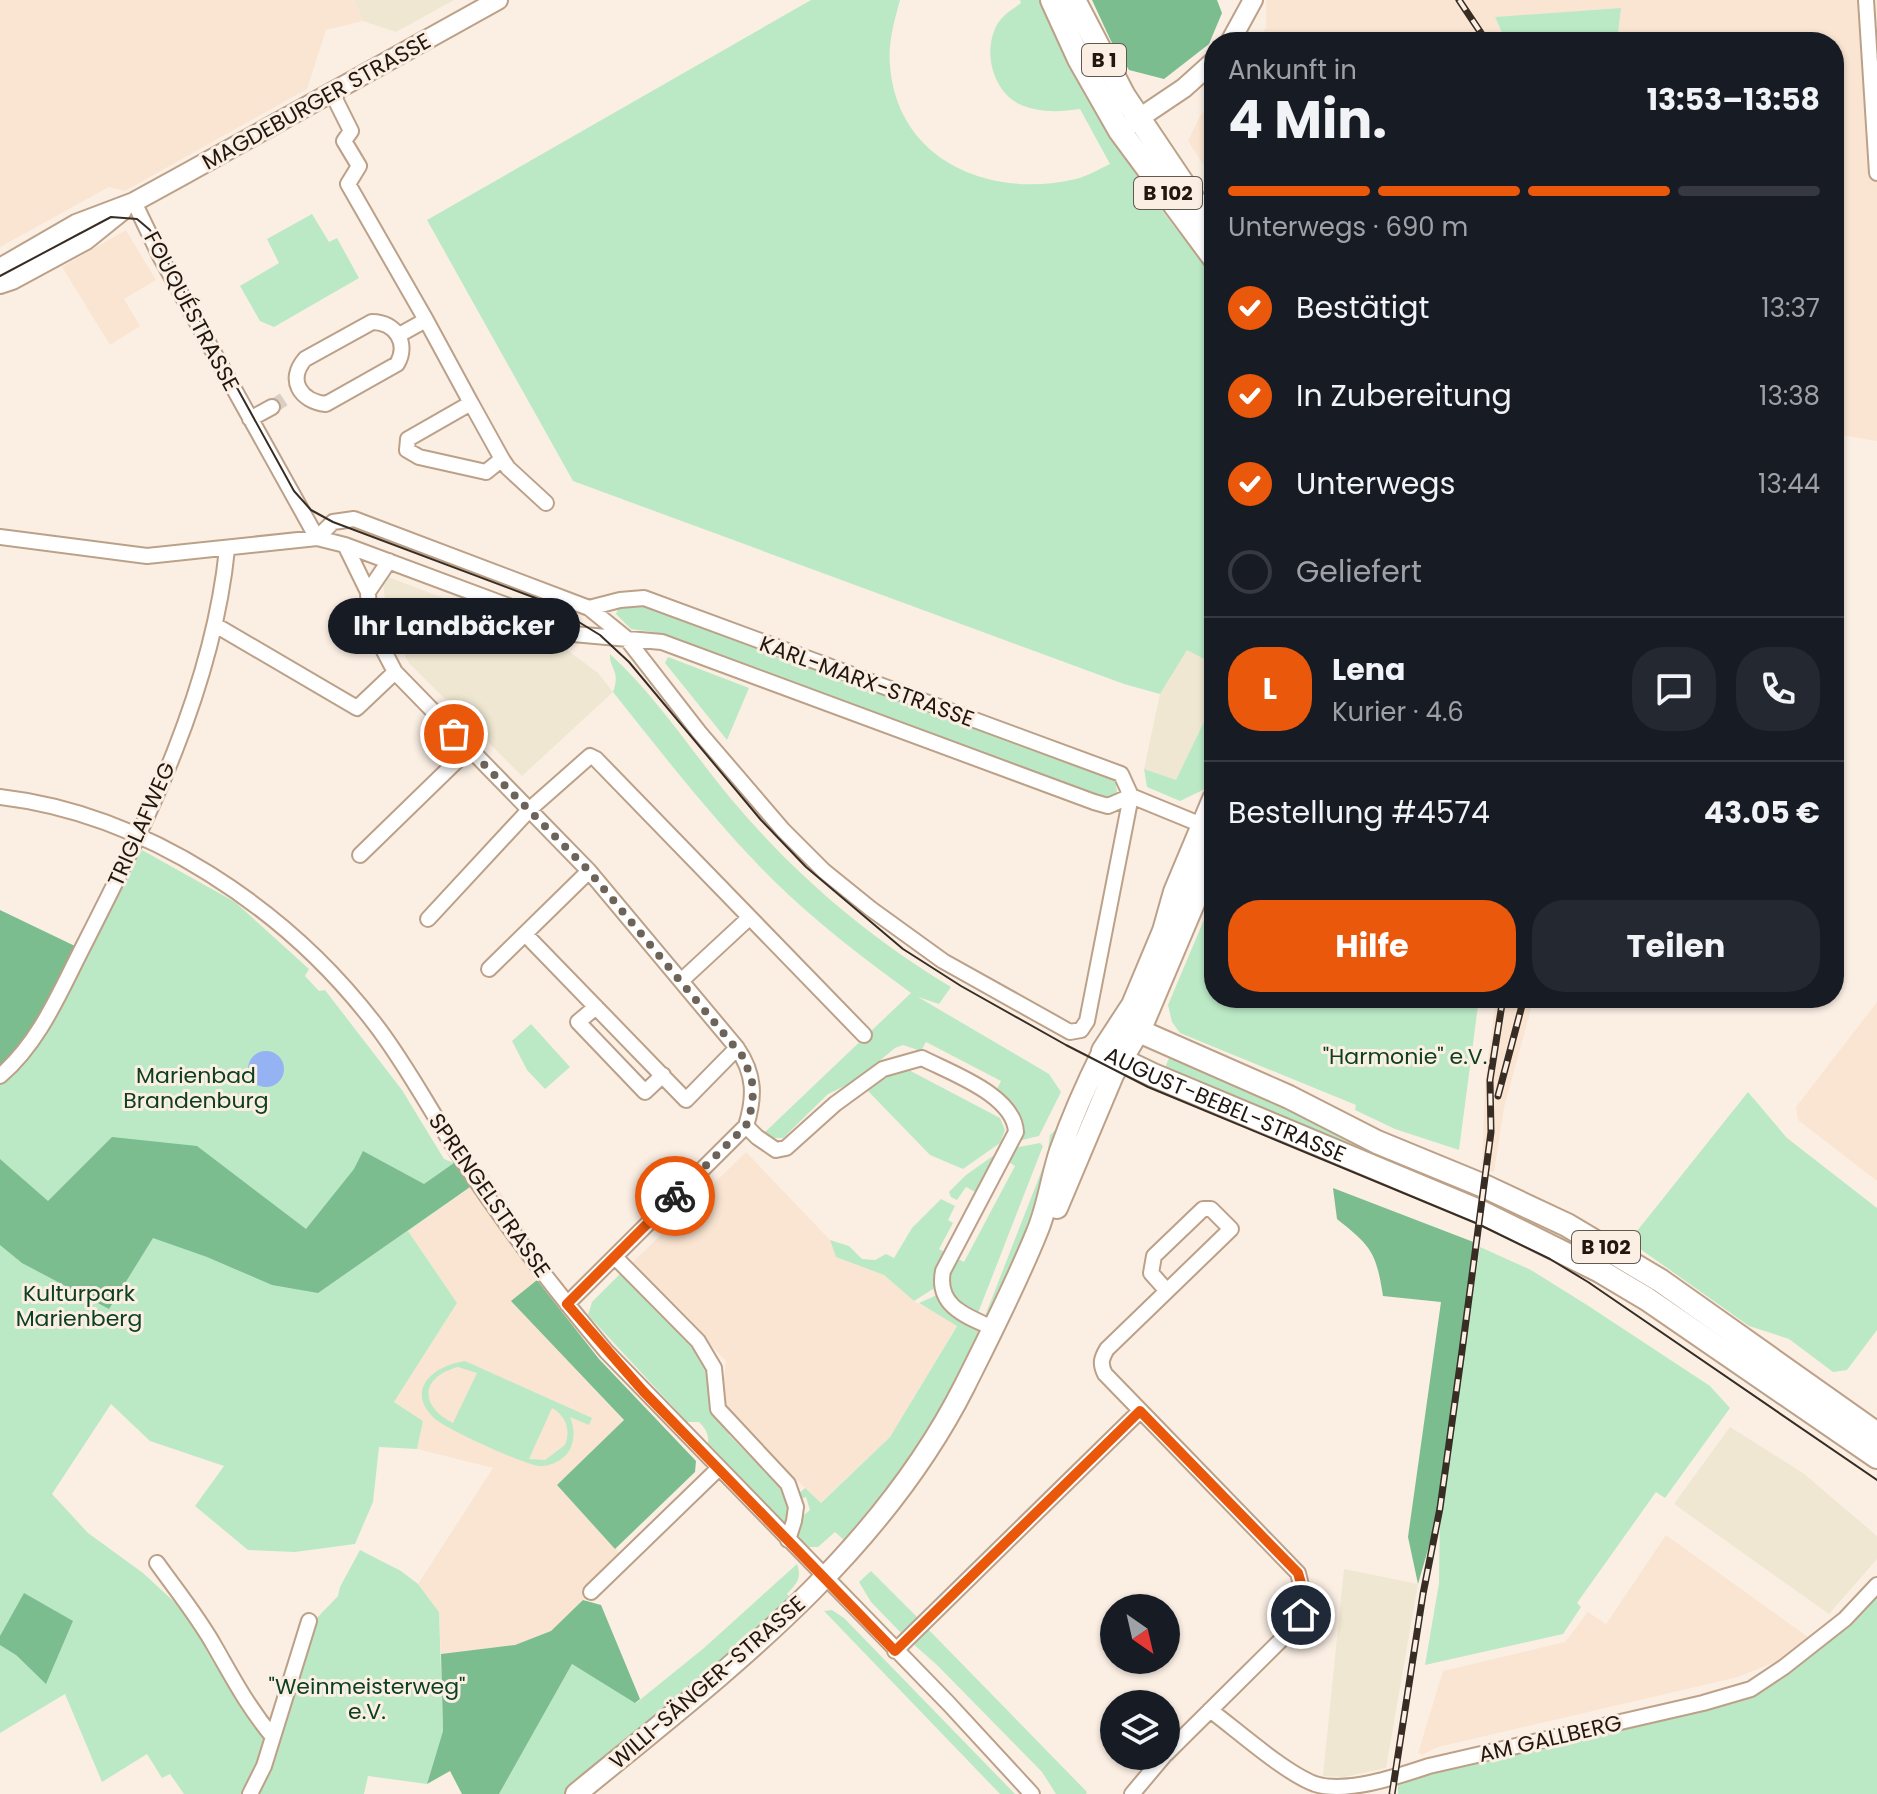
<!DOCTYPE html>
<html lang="de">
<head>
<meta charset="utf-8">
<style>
  :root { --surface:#171b24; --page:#242831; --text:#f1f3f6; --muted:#9ea1a6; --line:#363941; --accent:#ea580c }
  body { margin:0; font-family:Poppins,sans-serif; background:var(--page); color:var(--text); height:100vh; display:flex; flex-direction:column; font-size:30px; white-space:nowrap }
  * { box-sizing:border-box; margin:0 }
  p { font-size:26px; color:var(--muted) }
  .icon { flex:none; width:44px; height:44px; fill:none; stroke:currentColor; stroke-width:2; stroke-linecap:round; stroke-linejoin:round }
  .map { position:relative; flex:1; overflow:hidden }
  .sheet { position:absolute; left:1204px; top:32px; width:640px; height:976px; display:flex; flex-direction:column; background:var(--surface); border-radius:32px; box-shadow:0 2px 6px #0004 }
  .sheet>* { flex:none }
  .needle { width:52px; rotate:146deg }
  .buttons { position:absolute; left:1100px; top:1594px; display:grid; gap:16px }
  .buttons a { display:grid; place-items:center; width:80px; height:80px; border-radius:50%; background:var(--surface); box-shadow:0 2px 6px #0004; font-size:40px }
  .pin { position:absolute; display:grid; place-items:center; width:68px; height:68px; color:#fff; margin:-34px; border:4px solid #fff; border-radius:50%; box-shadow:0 2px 8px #0007 }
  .courier { position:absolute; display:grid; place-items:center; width:80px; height:80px; margin:-40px; border:6px solid #ea580c; border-radius:50%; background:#fff; color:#222; box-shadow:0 2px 10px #0007 }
  .bubble { position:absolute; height:56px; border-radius:28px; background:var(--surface); box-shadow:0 2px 6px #0004; font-size:26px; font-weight:700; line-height:56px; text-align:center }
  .summary em { font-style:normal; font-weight:700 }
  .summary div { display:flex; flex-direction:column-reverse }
  .summary { display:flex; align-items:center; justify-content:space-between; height:136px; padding:0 24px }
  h1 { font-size:52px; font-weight:700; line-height:60px }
  .bar { display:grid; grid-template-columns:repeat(4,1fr); gap:12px 8px; align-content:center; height:96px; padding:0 24px }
  .bar i { height:10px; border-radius:6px; background:var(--line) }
  .bar .active { background:var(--accent) }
  .bar p { grid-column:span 4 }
  .line { display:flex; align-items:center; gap:20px; padding:0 24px; border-top:2px solid var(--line) }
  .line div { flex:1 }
  .round { display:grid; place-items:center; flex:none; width:84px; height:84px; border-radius:32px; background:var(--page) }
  ol { padding:0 24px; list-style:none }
  li { display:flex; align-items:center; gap:24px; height:88px }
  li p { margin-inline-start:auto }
  li .icon { padding:8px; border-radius:50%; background:var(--accent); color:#fff; stroke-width:4 }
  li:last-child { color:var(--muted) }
  li i { width:44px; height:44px; border:4px solid var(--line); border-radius:50% }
  .action { display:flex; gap:16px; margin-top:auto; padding:16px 24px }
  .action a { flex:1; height:92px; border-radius:32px; background:var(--accent); color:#fff; font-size:32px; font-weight:700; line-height:92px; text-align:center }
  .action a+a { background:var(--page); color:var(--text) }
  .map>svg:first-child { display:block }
  .commercial { fill:#efe7d1 }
  .built { fill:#fae5d2 }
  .green { fill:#bbe9c6; fill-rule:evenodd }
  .forest { fill:#7bbd8e }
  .water { fill:#95b3f2 }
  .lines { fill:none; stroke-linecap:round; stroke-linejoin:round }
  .minor-tunnel { stroke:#dacfc4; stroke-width:14; stroke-dasharray:14 7; stroke-linecap:butt }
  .minor-casing { stroke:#bca188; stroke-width:18 }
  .tertiary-casing { stroke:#bca188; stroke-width:22 }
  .secondary-casing { stroke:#bca188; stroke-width:24 }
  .primary-casing { stroke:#bca188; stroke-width:26 }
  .minor { stroke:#fff; stroke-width:14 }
  .tertiary { stroke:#fff; stroke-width:18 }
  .secondary { stroke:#fff; stroke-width:20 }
  .primary { stroke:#fff; stroke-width:22 }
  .tram { stroke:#372d24; stroke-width:2 }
  .rail-casing { stroke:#372d24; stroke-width:7 }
  .rail { stroke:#fbefe4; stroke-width:4; stroke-dasharray:12; stroke-linecap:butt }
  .done { stroke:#6d6359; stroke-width:8; stroke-dasharray:0 14.4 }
  .route { stroke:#ea580c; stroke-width:10 }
  .labels { text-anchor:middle; stroke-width:6; stroke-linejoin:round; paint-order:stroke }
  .shield { fill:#fbefe4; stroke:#62584e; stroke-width:2 }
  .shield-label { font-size:20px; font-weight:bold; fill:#21170e }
  .street-label { font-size:22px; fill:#21170e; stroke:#fbefe4 }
  .park-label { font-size:22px; fill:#0d4021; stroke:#fbefe4 }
</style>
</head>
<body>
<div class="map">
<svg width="1877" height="1794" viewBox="0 0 1877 1794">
  <rect width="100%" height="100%" fill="#fbefe4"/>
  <path class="commercial" d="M 354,0 L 454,0 L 396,32 L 363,21 Z
    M 388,577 L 536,633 L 559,644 L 598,673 L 613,692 L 522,776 L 409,663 L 396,639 L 386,607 L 383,584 Z
    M 1187,649 L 1214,664 L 1214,701 L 1176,781 L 1144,769 L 1160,694 Z
    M 1730,1427 L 1803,1473 L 1877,1536 L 1877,1559 L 1829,1614 L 1674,1504 Z
    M 1344,1569 L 1418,1584 L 1386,1768 L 1344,1777 L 1323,1776 Z"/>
  <path class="built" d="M 0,0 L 354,0 L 363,21 L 326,30 L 307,89 L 125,191 L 109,187 L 0,247 Z
    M 1266,0 L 1877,0 L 1877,441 L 1834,434 L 1834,42 L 1617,42 L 1621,9 L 1495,18 L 1506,42 L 1258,42 L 1266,27 Z
    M 1214,101 L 1214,181 L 1188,141 L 1200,116 Z
    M 126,230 L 156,280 L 124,299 L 140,326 L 110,345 L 62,267 Z
    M 1496,998 L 1534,998 L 1504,1108 L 1494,1172 L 1482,1167 L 1485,1082 Z
    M 1877,1002 L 1877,1181 L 1798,1120 L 1796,1107 Z
    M 746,1152 L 830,1240 L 836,1257 L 884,1275 L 914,1301 L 957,1325 L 890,1437 L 820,1503 L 721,1405 L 726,1361 L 632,1263 Z
    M 489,1174 L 553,1274 L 537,1280 L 512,1301 L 624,1421 L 557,1485 L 625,1559 L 552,1631 L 515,1645 L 441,1654 L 439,1612 L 418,1584 L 493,1468 L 417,1449 L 423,1421 L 394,1402 L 457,1303 L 408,1231 Z
    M 1666,1535 L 1808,1637 L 1785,1658 L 1738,1677 L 1438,1747 L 1422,1755 L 1418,1753 L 1443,1671 L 1565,1642 L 1588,1612 L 1606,1624 Z"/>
  <path class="green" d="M 811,0 L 900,0 C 894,22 888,43 890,66 C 898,162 991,199 1076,179 C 1088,176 1099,169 1110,164 L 1080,109 C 1060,112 1038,113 1019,104 C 992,90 982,50 998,23 C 1004,14 1013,9 1021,3 L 1020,0 L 1046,0 C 1095,98 1136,193 1214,272 L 1214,664 L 1187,650 L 1160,694 L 1124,684 L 573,481 L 427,220 Z
    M 1621,8 L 1617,42 L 1506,42 L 1495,17 Z
    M 312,214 L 329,242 L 337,238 L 359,278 L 274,327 L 260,321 L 240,286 L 279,263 L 267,239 Z
    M 624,605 L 645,605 L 1109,777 L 1115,780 L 1117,792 L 1106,800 L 1098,799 L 653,632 L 631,629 L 616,614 L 618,609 Z
    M 610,654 C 657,697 692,752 732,800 C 794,874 868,937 951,987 L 939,1004 L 918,997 L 1049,1074 L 1061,1092 L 1039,1136 L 1018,1141 C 1024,1117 1017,1103 996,1091 L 1001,1081 L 926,1042 L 921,1051 L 903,1045 L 895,1048 L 855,1081 L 828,1094 L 783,1138 L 770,1138 L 763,1134 L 911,993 C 863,958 816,922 773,880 C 715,822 664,756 613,692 C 621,670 609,669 610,654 Z
    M 668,657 L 749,688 L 727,740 L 665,663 Z
    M 1214,701 L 1214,764 L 1205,789 L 1180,801 L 1147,787 L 1144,769 L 1176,780 Z
    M 142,850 L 235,902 L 309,969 L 305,976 L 319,991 L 325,990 L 402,1090 L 444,1159 L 454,1163 L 470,1187 L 408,1231 L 457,1303 L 394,1402 L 423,1421 L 417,1449 L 379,1447 L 373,1502 L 355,1544 L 295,1552 L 248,1550 L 195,1506 L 224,1466 L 150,1441 L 111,1404 L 52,1494 L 88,1533 L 143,1573 L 182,1609 L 211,1645 L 257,1724 L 263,1739 L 261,1754 L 243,1794 L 184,1794 L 170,1774 L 162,1778 L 147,1754 L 102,1782 L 65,1694 L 0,1733 L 0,1084 L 9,1077 L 80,966 ZM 73,1621 L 46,1683 L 16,1655 Z
    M 1214,896 L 1214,998 L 1479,998 L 1459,1150 L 1395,1129 L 1355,1110 L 1356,1105 L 1180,1033 L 1172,1022 L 1168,1005 Z
    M 531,1024 L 570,1067 L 545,1089 L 527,1070 L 512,1041 Z
    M 1169,1058 L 1481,1193 L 1479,1205 L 1163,1073 Z
    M 905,1068 L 1000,1118 L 1005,1130 L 1000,1143 L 963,1169 L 930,1155 L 868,1091 L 890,1072 Z
    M 1748,1092 L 1787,1138 L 1877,1208 L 1877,1330 L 1847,1370 L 1833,1372 L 1789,1339 L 1749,1326 L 1629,1241 Z
    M 1061,1124 L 1051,1178 L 992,1313 L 985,1316 L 1047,1157 L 1050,1135 Z
    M 1040,1143 L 1043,1146 L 978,1313 C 948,1301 940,1288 956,1258 L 964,1262 L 1015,1166 L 1007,1161 L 1014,1148 Z
    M 1000,1151 L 977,1193 L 966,1187 L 957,1200 L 951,1197 L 949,1192 L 966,1175 Z
    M 941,1199 L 955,1206 L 948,1220 L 953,1223 L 939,1249 L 946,1253 L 936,1274 L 936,1287 L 914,1301 L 884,1275 L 836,1257 L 830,1240 L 849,1246 L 862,1259 L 875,1260 L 886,1254 L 894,1258 L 912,1228 Z
    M 1480,1247 L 1531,1270 L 1587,1305 L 1710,1386 L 1730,1408 L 1665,1498 L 1656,1492 L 1577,1603 L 1581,1607 L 1563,1634 L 1425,1665 L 1439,1583 L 1440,1508 Z
    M 623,1271 L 647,1294 L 647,1302 L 686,1341 L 694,1342 L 703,1354 L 729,1428 L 729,1435 L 772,1479 L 779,1479 L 791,1498 L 787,1526 L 708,1443 C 709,1435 706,1429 699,1422 L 687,1422 L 588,1315 L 592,1302 Z
    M 939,1294 L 953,1315 L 977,1329 L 980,1337 L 921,1445 L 844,1540 L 835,1532 L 818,1547 L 809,1547 L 795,1534 L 799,1519 L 810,1510 L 806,1497 L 799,1500 L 797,1495 L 805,1488 L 821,1503 L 890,1437 L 957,1326 L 919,1303 Z
    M 465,1361 L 592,1418 L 589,1425 L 570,1417 C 574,1427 575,1436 571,1447 C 567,1458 553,1466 541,1466 C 527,1466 445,1429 434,1418 C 404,1389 435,1365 465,1361 ZM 458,1367 L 477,1373 L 453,1423 C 419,1406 420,1377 458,1367 ZM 552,1408 C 566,1416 571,1430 565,1445 L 545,1460 L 529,1459 Z
    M 360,1550 L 401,1571 L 418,1584 L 439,1612 L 443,1731 L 427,1784 L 368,1776 L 364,1794 L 259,1794 L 314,1621 L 338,1596 L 340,1587 Z
    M 797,1564 C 802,1579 797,1583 787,1594 L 790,1597 L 759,1625 L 739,1649 L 568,1794 L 499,1794 L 572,1664 L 636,1703 L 704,1648 Z
    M 871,1571 L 919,1619 L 903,1635 L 871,1602 L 859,1582 Z
    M 1877,1596 L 1877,1794 L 1398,1794 L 1398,1782 L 1456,1763 L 1757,1694 L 1851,1623 Z
    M 832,1610 L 844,1618 L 1015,1794 L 1000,1794 L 824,1611 Z
    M 926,1627 L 1087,1792 L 1086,1794 L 1056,1794 L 1042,1772 L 937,1665 L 911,1642 Z"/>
  <path class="forest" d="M 1092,0 L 1217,0 L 1222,13 L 1209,44 L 1164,79 L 1129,70 L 1111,41 Z
    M 0,910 L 77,947 C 55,991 34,1033 0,1069 Z
    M 112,1137 L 197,1146 L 306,1229 L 354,1169 L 363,1151 L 424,1184 L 454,1163 L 470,1187 L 318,1293 L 272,1285 L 207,1257 L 153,1238 L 109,1309 L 22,1263 L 0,1245 L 0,1159 L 48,1201 Z
    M 1333,1188 L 1476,1243 L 1440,1508 L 1418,1584 L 1408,1537 L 1441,1302 L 1383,1296 C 1376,1252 1372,1247 1337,1219 Z
    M 537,1280 L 599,1359 L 696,1461 L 695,1472 L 615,1549 L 557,1485 L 624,1420 L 511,1301 Z
    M 24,1593 L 73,1621 L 46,1684 L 16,1655 L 0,1645 L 0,1636 Z
    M 583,1600 L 601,1605 L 640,1699 L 635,1703 L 572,1664 L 499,1794 L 462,1794 L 450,1771 L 427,1784 L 443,1731 L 441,1654 L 515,1645 L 551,1631 Z"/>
  <path class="water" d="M248 1069a18 18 0 1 1 36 0a18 18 0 1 1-36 0Z"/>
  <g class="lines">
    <path class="minor-tunnel" d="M 272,407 L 289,396"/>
    <g class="minor-casing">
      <path id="minor" d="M 1866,0 L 1877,173
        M 332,93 L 351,131 L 344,141 L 359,166 L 348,184 L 426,320 L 399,335
        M 134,202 L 160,256 L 317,538
        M 426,320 L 471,403 L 408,439 L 407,450 L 419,457 L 486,472 L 502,459 L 508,468 L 546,503
        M 372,322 C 396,322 409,344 397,364 L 326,404 C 300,401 287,380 305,359 Z
        M 471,403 L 502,459
        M 250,419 L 272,407
        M 0,537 L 147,556 L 317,538 L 345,545 L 538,617 L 573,634 L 662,642 L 1094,802 L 1108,806 L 1131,796
        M 317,538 L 333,522 L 354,519 L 589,608 L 626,638 L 699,732 L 783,830 L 824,871 L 871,909 L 943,961 L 1070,1032 L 1081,1030 L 1087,1021 L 1131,796
        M 345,545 L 368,592 L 369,615 L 374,632 L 395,672 L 589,871 L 737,1048 C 755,1074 755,1097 746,1126 L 567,1304
        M 368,592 L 389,561
        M 589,608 L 620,600 L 644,598 L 1121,774 L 1131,796 L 1214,830
        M 217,626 L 357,708 L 395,672
        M 0,797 C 146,814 287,909 375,1024 C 406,1064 430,1110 457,1152 C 502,1221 553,1288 606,1351 L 949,1704 L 1032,1794
        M 360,855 L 469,749
        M 428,919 L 530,809 L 590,756 L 596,759 L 864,1035
        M 525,934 L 686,1100 L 737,1048
        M 489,969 L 589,871
        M 681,981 L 749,918
        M 596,1007 L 578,1022 L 645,1092 L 663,1075
        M 0,1076 C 41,1041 61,989 85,943 C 148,819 213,689 227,549
        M 746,1126 L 757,1137 L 776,1150 L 786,1148 L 835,1104 L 883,1069 L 922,1058 C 951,1073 1014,1095 1016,1132 L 943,1271 C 936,1306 966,1316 993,1328
        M 1203,1209 L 1211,1209 L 1231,1229 L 1167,1291 L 1151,1273 L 1154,1256 Z
        M 615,1257 L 698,1341 L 714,1368 L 718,1409 L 788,1484 L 796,1507 L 794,1521 L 788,1540
        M 157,1563 C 177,1591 199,1618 215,1647 C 234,1680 248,1707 273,1737
        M 591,1592 L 718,1469
        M 895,1651 L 1140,1411
        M 1210,1710 C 1238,1731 1285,1773 1315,1784 C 1347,1794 1399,1776 1429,1766 L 1703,1703 L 1751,1689 L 1784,1667 L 1845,1619 L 1877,1585
        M 1166,1754 L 1294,1627 C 1305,1607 1304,1595 1298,1573 L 1105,1374 C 1100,1364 1101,1359 1107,1349 L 1167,1291
        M 250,1794 L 264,1766 L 309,1621
        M 1132,1794 L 1164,1756"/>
    </g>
    <g class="tertiary-casing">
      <path id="tertiary" d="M 1230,42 L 1253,0
        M 1129,125 L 1184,88 L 1214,61
        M 0,268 L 76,224 L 134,202 L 185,174 L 498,0
        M 0,284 L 12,280 L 86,240 L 122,211"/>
    </g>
    <g class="secondary-casing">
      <path id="secondary" d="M 1057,1208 L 1113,1075 L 1139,1031 L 1123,1023
        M 576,1794 C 722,1674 878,1558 965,1385 C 990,1335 1016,1284 1037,1232 C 1048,1206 1051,1178 1060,1151 C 1072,1117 1087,1083 1103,1051"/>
    </g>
    <g class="primary-casing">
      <g id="primary">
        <path d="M 1052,0 L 1079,59 L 1120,131 L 1214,258"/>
        <path d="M 1074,0 L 1124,96 L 1214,230"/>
        <path id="s1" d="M 1214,799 L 1175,892 L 1164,931 L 1133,1005 L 1103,1051 L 1153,1075 L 1481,1212 L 1600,1271 L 1647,1299 L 1877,1457"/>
        <path d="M 1214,854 L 1139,1031 L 1289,1097 L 1377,1142 L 1484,1186 L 1567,1225 L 1661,1281 L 1877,1434"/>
      </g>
    </g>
    <use href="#minor" class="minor"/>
    <use href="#tertiary" class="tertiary"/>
    <use href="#secondary" class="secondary"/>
    <use href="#primary" class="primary"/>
    <path class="tram" d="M 0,276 L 111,217 L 137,219 L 150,230 L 294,491 L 311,510 L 333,522 L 546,602 L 600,635 L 629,662 L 761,820 L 806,867 L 903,949 L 961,986 L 1066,1045 L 1148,1087 L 1478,1224 L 1550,1259 L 1588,1282 L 1877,1480"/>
    <g class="rail-casing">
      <path id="rail" d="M 1459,0 L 1487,42
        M 1498,1096 L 1524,998
        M 1392,1794 L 1423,1594 L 1440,1508 L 1462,1351 L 1491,1132 L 1490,1080 L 1503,998"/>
    </g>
    <use href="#rail" class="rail"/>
  </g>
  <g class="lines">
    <path class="done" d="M 454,734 L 589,871 L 744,1058 L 752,1082 L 753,1103 L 746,1126 L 675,1196"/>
    <path class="route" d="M 675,1196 L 567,1304 L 643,1391 L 895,1651 L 1140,1411 L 1298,1573 L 1305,1597 L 1301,1615"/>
  </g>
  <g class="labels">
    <g class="shield">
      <rect x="1082" y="44" width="44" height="32" rx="6"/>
      <rect x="1134" y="177" width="68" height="32" rx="6"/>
      <rect x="1572" y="1231" width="68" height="32" rx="6"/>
    </g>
    <g class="shield-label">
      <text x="1104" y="67">B 1</text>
      <text x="1168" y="200">B 102</text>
      <text x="1606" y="1254">B 102</text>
    </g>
    <g class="street-label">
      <text transform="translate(316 101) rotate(-29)" y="8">MAGDEBURGER STRASSE</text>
      <text transform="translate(192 311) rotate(62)" y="8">FOUQUÉSTRASSE</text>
      <text transform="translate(867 681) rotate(20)" y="8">KARL-MARX-STRASSE</text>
      <text transform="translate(141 824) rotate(-66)" y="8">TRIGLAFWEG</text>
      <text dy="8" stroke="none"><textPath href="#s1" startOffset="410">AUGUST-BEBEL-STRASSE</textPath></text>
      <text transform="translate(490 1195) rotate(55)" y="8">SPRENGELSTRASSE</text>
      <text transform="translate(707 1682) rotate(-41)" y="8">WILLI-SÄNGER-STRASSE</text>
      <text transform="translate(1550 1738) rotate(-13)" y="8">AM GALLBERG</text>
    </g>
    <g class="park-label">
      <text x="1405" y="1064">"Harmonie" e.V.</text>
      <text x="196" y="1083">Marienbad<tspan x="196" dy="25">Brandenburg</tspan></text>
      <text x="79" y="1301">Kulturpark<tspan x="79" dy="25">Marienberg</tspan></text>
      <text x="367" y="1694">"Weinmeisterweg"<tspan x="367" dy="25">e.V.</tspan></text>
    </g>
  </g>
</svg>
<div class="buttons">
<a><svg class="needle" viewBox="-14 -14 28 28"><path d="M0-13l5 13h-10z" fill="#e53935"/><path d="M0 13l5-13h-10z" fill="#9ea1a6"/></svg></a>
<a><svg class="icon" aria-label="layers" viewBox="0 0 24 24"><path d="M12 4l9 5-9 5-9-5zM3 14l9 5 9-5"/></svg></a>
</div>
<div class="pin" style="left:454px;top:734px;background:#ea580c"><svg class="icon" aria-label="bag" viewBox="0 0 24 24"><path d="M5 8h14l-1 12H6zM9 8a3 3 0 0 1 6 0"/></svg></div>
<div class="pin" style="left:1301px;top:1615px;background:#1f2937"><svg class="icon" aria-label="home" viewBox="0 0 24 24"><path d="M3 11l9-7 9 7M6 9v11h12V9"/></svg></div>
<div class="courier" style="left:675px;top:1196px"><svg class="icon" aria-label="bike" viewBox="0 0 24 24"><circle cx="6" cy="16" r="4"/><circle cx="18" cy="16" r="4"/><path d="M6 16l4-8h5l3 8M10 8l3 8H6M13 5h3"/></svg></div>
<div class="bubble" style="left:328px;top:598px;width:252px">Ihr Landbäcker</div>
<section class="sheet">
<div class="summary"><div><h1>4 Min.</h1><p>Ankunft in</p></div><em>13:53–13:58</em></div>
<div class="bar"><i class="active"></i><i class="active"></i><i class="active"></i><i></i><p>Unterwegs · 690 m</p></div>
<ol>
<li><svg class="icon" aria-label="check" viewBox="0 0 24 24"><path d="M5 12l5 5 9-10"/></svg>Bestätigt<p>13:37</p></li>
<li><svg class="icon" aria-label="check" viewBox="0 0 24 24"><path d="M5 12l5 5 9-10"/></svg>In Zubereitung<p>13:38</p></li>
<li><svg class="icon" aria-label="check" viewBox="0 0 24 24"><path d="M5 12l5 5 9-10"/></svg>Unterwegs<p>13:44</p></li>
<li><i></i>Geliefert</li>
</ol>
<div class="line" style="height:144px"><b class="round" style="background:var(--accent);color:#fff">L</b><div><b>Lena</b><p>Kurier · 4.6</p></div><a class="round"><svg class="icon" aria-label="chat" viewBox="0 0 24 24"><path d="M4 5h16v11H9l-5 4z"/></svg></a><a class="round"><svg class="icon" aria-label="phone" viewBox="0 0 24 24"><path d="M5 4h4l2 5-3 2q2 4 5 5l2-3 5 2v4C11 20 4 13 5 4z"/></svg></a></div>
<div class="line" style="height:104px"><div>Bestellung #4574</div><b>43.05 €</b></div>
<div class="action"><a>Hilfe</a><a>Teilen</a></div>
</section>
</div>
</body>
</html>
